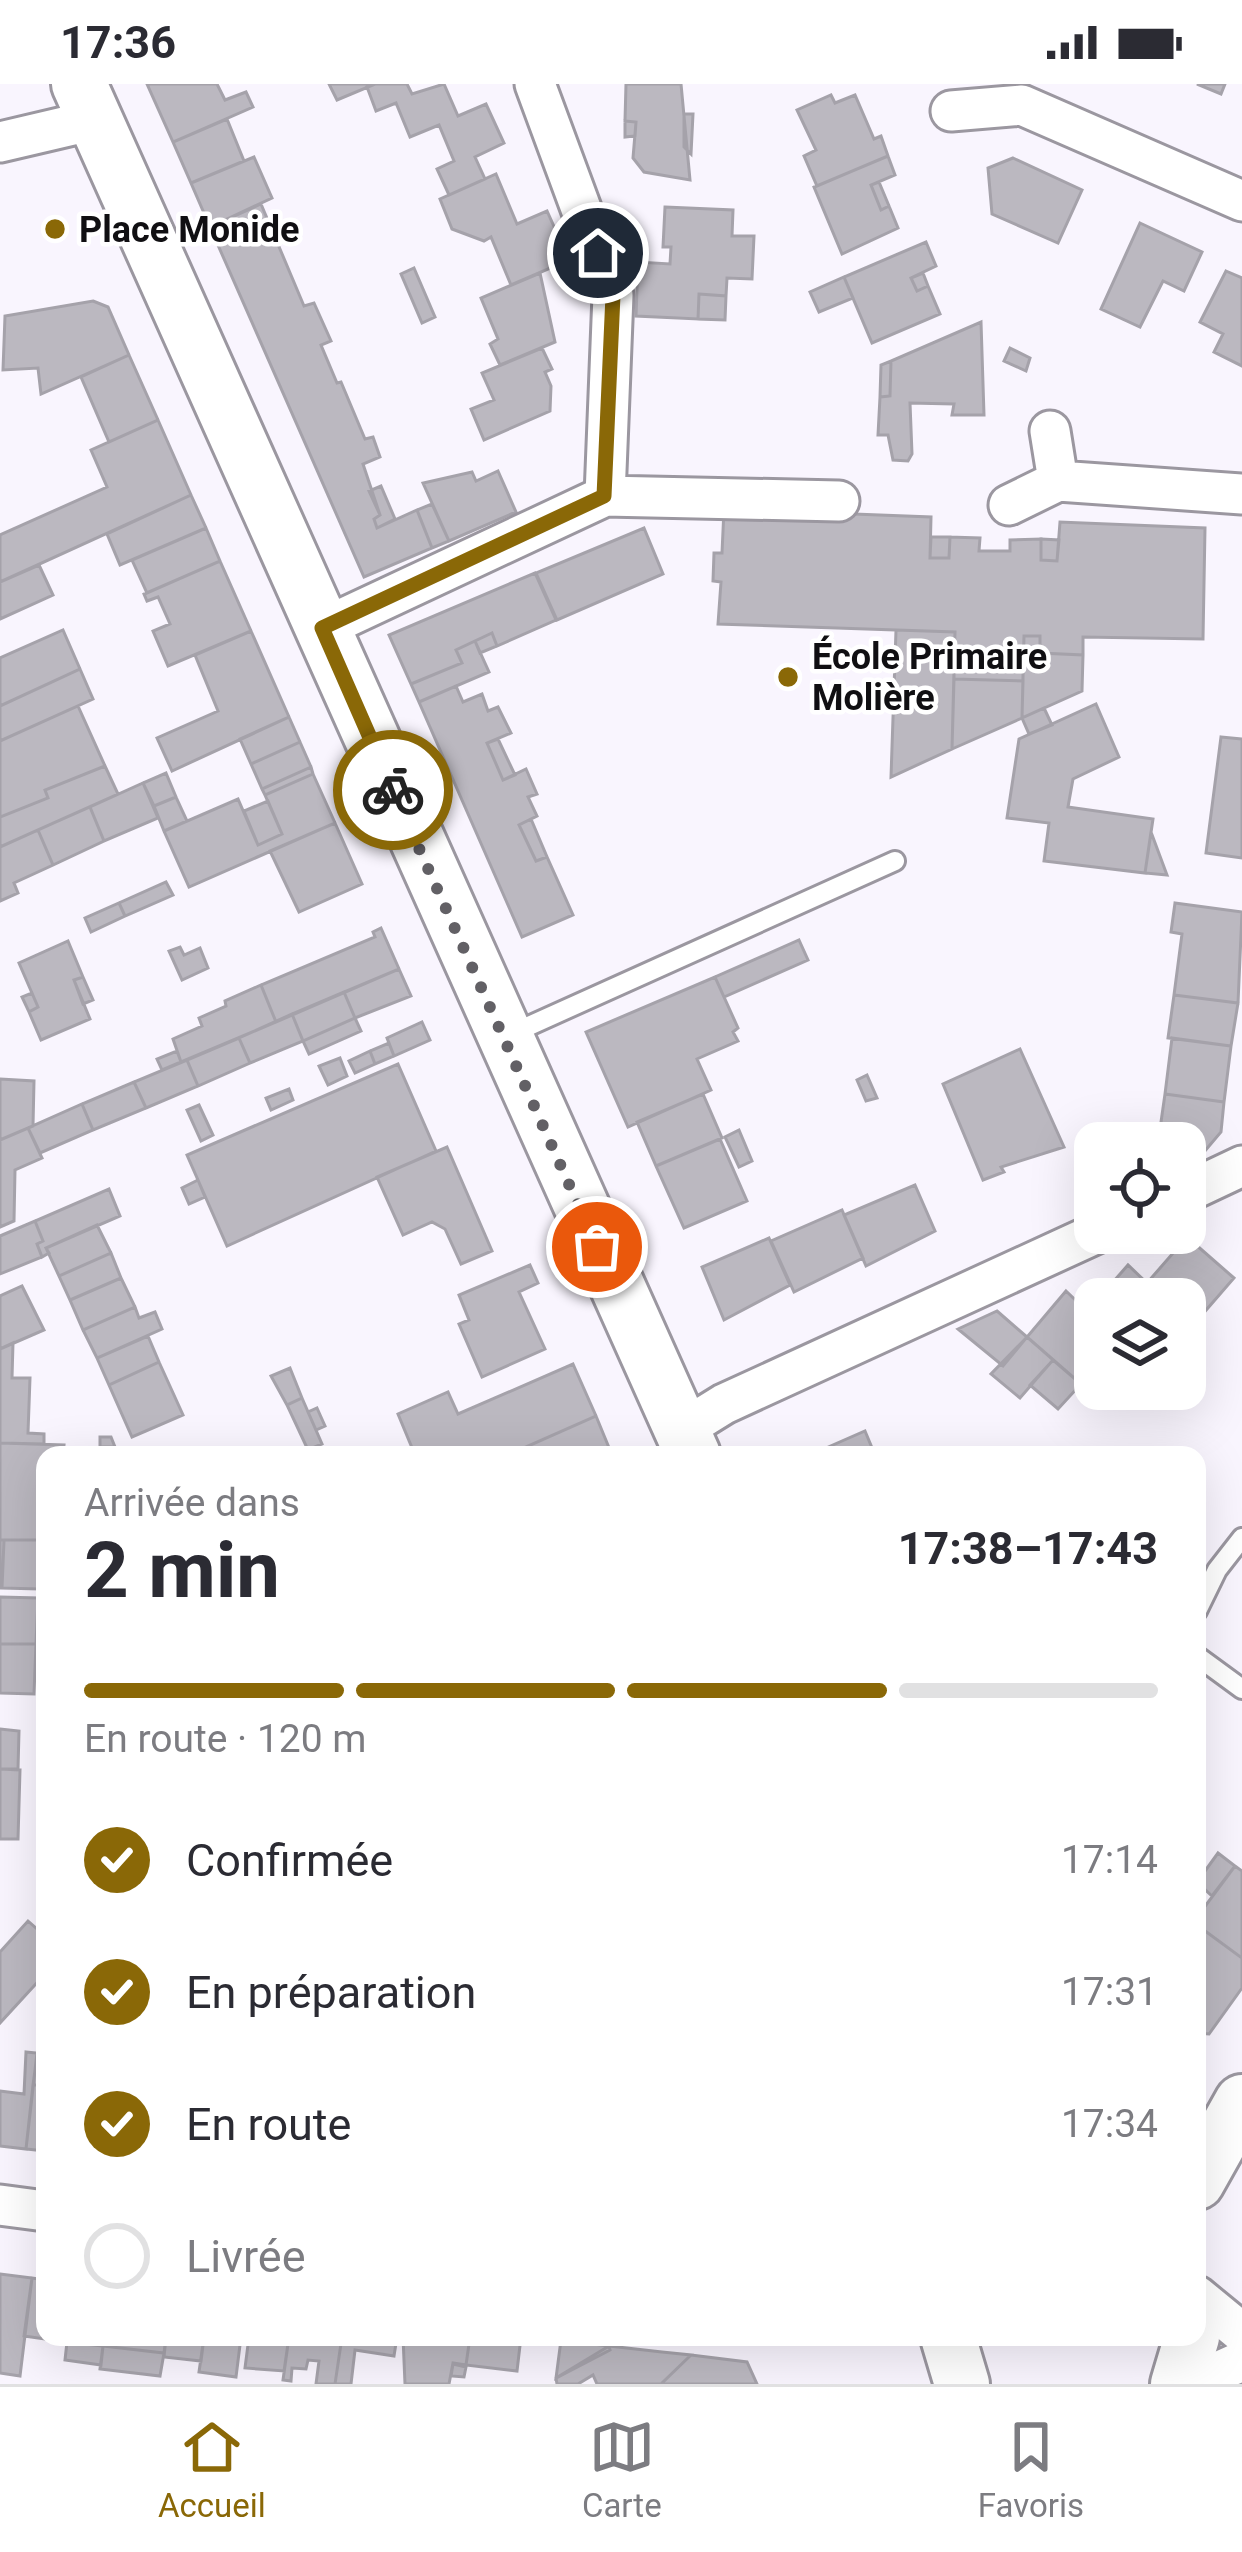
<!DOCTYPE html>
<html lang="fr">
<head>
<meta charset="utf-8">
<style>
  :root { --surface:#fff; --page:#f2f2f3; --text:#2b2b33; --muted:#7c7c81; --line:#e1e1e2; --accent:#8a6807 }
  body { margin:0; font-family:Roboto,sans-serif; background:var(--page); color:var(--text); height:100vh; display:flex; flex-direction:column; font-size:45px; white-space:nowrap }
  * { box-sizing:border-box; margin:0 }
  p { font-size:39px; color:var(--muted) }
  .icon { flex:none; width:66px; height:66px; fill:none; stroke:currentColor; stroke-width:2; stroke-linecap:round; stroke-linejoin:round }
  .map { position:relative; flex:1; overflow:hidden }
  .drawer { position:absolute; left:36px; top:1362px; width:1170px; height:900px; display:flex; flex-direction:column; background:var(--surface); border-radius:24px; box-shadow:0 12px 48px #0002 }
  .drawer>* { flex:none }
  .buttons { position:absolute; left:1074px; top:1038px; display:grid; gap:24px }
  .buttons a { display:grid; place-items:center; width:132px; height:132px; border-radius:24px; background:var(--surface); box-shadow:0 12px 48px #0002; font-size:60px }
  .pin { position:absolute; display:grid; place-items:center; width:102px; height:102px; color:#fff; margin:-51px; border:6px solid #fff; border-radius:50%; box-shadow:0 3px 12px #0007 }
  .courier { position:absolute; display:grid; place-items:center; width:120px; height:120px; margin:-60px; border:9px solid #8a6807; border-radius:50%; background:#fff; color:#222; box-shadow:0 3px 15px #0007 }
  .head em { font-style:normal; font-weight:700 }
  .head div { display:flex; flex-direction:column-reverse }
  .head { display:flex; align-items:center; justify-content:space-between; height:204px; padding:0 48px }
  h1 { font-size:78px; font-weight:700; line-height:90px }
  .bar { display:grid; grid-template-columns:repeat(4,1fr); gap:18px 12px; align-content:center; height:144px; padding:0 48px }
  .bar i { height:15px; border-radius:9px; background:var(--line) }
  .bar .current { background:var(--accent) }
  .bar p { grid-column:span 4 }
  ol { padding:0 48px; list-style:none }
  li { display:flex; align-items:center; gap:36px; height:132px }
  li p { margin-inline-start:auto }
  li .icon { padding:12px; border-radius:50%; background:var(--accent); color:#fff; stroke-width:4 }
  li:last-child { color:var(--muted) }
  li i { width:66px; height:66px; border:6px solid var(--line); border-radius:50% }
  .status { display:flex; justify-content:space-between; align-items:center; height:84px; padding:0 60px; background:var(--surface); direction:ltr }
  .status svg { height:33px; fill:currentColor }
  .menu { display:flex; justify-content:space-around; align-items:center; height:168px; border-top:3px solid var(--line); background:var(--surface); font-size:33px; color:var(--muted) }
  .menu a { display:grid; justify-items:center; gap:6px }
  .menu .current { color:var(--accent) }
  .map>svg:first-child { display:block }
  .building { fill:#bbb8c0; stroke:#a5a2aa; stroke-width:3 }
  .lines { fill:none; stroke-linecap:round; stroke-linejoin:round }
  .service-casing { stroke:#9b97a0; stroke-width:24 }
  .minor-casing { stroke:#9b97a0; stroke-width:45 }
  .secondary-casing { stroke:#9b97a0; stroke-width:60 }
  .service { stroke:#fff; stroke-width:18 }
  .minor { stroke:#fff; stroke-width:39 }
  .secondary { stroke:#fff; stroke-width:54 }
  .done { stroke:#626065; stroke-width:12; stroke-dasharray:0 21.6 }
  .route { stroke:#8a6807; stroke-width:15 }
  .poi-dot { fill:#8a6807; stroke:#fff; stroke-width:4.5 }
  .labels { text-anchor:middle; stroke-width:9; stroke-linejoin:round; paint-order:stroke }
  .poi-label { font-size:36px; font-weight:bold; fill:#100f12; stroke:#fff; text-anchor:start }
</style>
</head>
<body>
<div class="status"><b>17:36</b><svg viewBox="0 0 49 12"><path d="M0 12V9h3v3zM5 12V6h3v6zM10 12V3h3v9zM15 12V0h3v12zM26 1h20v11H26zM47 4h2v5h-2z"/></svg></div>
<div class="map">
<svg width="1242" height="2300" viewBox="0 0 1242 2300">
  <rect width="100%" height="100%" fill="#f9f5fe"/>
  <path class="building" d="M 147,0 L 217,0 L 225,16 L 246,8 L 253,23 L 173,58 Z
    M 329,0 L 375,0 L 337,16 Z
    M 375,0 L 407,0 L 412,10 L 444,0 L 458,32 L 486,20 L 504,59 L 475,73 L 485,95 L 449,111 L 437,85 L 454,77 L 439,41 L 410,53 L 396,19 L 376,27 L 367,3 Z
    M 626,0 L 681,0 L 690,96 L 644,88 L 633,74 L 636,38 L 625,37 Z
    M 1197,0 L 1225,0 L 1221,10 Z
    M 831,11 L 835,19 L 855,11 L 874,55 L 881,52 L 888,72 L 817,102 L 804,72 L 816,66 L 797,26 Z
    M 684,30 L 693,30 L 691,70 L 684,63 Z
    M 227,35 L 244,77 L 191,99 L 173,58 Z
    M 625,37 L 636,38 L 635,52 L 625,53 Z
    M 888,72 L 895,91 L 871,101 L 881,126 L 889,122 L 898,144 L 842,170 L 814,103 Z
    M 254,73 L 272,114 L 210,143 L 191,99 Z
    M 1013,74 L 1082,106 L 1058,159 L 992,130 L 988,84 Z
    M 496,90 L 517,140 L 547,127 L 569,176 L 511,201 L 491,153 L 484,157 L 452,145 L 440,115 Z
    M 879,98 L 889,122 L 881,126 L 871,101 Z
    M 261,120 L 304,222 L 314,219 L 331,257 L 321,261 L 337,299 L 341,298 L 365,355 L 373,353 L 380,373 L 363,380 L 380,431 L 374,435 L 377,444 L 417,426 L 432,464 L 364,493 L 210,143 Z
    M 665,123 L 733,126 L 732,152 L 754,152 L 752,195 L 727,194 L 726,212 L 699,210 L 698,235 L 636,232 L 638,178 L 670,180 L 671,163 L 663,163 Z
    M 1140,139 L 1202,168 L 1184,207 L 1163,197 L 1140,243 L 1101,225 Z
    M 926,158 L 936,182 L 911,194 L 917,207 L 928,202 L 940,230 L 872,259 L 844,193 Z
    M 414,184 L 435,233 L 422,239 L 401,190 Z
    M 1226,187 L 1242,194 L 1242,282 L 1214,268 L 1223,250 L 1200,238 Z
    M 540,189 L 555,258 L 500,281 L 490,260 L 498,255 L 481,214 Z
    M 923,189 L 928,202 L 917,207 L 911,194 Z
    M 844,193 L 853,214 L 819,228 L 810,208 Z
    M 699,210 L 726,212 L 725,236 L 698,235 Z
    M 93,217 L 108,223 L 129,271 L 41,310 L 38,284 L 3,286 L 5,232 Z
    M 981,238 L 984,331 L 952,331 L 954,320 L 910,319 L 912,370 L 908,377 L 893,376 L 888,351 L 878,351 L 880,313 L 890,312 L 891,277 Z
    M 542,264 L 552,285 L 545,288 L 551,302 L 550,327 L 484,356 L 471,325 L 494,316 L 482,289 Z
    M 1010,264 L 1030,274 L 1026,287 L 1004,277 Z
    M 129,271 L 158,336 L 109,358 L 81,293 Z
    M 891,277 L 890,312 L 880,313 L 881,281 Z
    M 158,336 L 191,411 L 0,498 L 0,451 L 107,403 L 91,366 Z
    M 498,387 L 516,428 L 449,457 L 423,399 L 472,388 L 476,397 Z
    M 381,402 L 395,435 L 377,444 L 374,435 L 380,431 L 369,407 Z
    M 191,411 L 206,444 L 120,481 L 107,450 Z
    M 432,420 L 449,457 L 432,464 L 417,426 Z
    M 724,425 L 931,433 L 930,474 L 949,474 L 950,453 L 980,454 L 979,467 L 1010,467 L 1010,456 L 1041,455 L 1041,476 L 1057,477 L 1060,438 L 1205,444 L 1203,555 L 1083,553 L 1083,571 L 1040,569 L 1040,552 L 1024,552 L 1023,585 L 954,584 L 955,548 L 718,540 L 721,498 L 713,497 L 714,469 L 722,469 Z
    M 206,444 L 220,477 L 147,509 L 132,476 Z
    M 644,444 L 663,490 L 557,536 L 536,489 Z
    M 931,453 L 950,453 L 949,474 L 930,474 Z
    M 1041,455 L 1059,456 L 1057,477 L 1041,476 Z
    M 220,477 L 251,547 L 168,582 L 153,547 L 170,540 L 158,513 L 147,517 L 144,510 Z
    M 39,481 L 53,511 L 0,535 L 0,498 Z
    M 535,489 L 556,536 L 497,562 L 492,549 L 456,566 L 462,579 L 411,600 L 389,551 Z
    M 63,546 L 80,585 L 0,622 L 0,574 Z
    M 896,546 L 955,548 L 952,665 L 891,693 Z
    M 251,547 L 289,633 L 172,687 L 157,654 L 218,627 L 195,571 Z
    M 492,549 L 497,562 L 480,569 L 475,557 Z
    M 1024,552 L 1040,552 L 1040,569 L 1083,571 L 1082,607 L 1022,634 Z
    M 475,557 L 489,588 L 419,618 L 411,600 L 462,579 L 456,566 Z
    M 954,584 L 1023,585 L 1023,597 L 954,595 Z
    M 80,585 L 93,615 L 0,657 L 0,622 Z
    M 954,595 L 1023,597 L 1022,634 L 952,665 Z
    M 456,602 L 463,618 L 482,610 L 488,627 L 498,623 L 511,649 L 487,659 L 503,696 L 526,685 L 537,710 L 528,713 L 537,732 L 519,741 L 536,777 L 547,773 L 573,831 L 522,853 L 419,618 Z
    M 1096,620 L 1119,673 L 1073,695 L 1068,723 L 1153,735 L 1145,789 L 1044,777 L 1049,739 L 1007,734 L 1019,655 Z
    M 78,622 L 105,682 L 45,706 L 48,714 L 0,733 L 0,657 Z
    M 1044,624 L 1052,641 L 1029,650 L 1022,634 Z
    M 289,633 L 300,658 L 251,680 L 240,655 Z
    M 1221,653 L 1242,655 L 1242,774 L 1206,769 Z
    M 498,655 L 515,691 L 503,696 L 487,659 Z
    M 300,658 L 311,683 L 262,705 L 251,680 Z
    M 105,682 L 118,710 L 0,763 L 0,733 L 48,714 L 45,706 Z
    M 311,683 L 313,690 L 265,711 L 262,705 Z
    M 166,689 L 176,713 L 154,722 L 143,699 Z
    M 313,690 L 335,739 L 189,803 L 164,747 L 238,715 L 258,761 L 282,750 L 265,711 Z
    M 143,699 L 158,734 L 104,757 L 90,723 Z
    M 176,713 L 187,737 L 164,747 L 154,722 Z
    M 268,717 L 282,750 L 258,761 L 244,727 Z
    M 90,723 L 104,757 L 53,781 L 38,746 Z
    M 531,735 L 547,773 L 536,777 L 519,741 Z
    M 335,739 L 362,800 L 299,828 L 270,767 Z
    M 38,746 L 53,781 L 14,799 L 18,809 L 0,817 L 0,763 Z
    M 1151,748 L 1167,791 L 1145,789 Z
    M 166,798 L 173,811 L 125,832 L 119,819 Z
    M 119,819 L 125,832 L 91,848 L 85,834 Z
    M 1175,819 L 1242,828 L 1238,919 L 1174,911 L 1182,850 L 1171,848 Z
    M 381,844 L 399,885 L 276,938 L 261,901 L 375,853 L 373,848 Z
    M 799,856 L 808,876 L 724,913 L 715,893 Z
    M 68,857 L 83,893 L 74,896 L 90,935 L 41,956 L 29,928 L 38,923 L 19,879 Z
    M 180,863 L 184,871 L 200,864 L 208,884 L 182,896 L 169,867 Z
    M 399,885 L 411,912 L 355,934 L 344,908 Z
    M 83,893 L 93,916 L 83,920 L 74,896 Z
    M 715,893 L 738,944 L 733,948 L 738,957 L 697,975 L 711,1006 L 628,1043 L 586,948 Z
    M 261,901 L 276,938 L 181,978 L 173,955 L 202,942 L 199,934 L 226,922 L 225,917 Z
    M 344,908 L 355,934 L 303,957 L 292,930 Z
    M 32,909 L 38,923 L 29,928 L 22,913 Z
    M 1174,911 L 1238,919 L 1231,962 L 1168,954 Z
    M 292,930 L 303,957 L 250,979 L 239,954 Z
    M 355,934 L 361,947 L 309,970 L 303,957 Z
    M 422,938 L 430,956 L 394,972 L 387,954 Z
    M 239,954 L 250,979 L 198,1002 L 187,976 Z
    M 1172,954 L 1231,962 L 1224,1018 L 1165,1010 Z
    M 389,959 L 394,972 L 375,980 L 370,967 Z
    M 1020,965 L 1064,1063 L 1001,1083 L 1004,1088 L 983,1096 L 943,1000 Z
    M 177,967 L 181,978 L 162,986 L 157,975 Z
    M 370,967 L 375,980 L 355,989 L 349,977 Z
    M 340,974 L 347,992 L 328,1001 L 319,982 Z
    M 187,976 L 198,1002 L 146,1024 L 134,998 Z
    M 398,980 L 436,1067 L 227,1162 L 187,1071 Z
    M 867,991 L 877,1014 L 866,1017 L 857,996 Z
    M 0,995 L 34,997 L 33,1042 L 0,1056 Z
    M 134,998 L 146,1024 L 93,1046 L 82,1020 Z
    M 289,1005 L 293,1016 L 271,1026 L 266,1014 Z
    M 703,1010 L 722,1054 L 656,1082 L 637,1038 Z
    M 1165,1010 L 1224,1018 L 1221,1048 L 1204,1068 L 1171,1059 L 1161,1038 Z
    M 82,1020 L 93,1046 L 40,1069 L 28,1044 Z
    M 199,1021 L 213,1051 L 201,1057 L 187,1026 Z
    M 28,1044 L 42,1074 L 15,1086 L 14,1137 L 0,1143 L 0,1056 Z
    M 739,1046 L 752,1077 L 739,1083 L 725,1053 Z
    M 720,1055 L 747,1117 L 684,1144 L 656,1082 Z
    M 447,1063 L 492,1167 L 461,1180 L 445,1145 L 432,1138 L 403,1151 L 377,1093 Z
    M 198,1096 L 205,1113 L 189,1120 L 182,1104 Z
    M 915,1101 L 935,1147 L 866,1182 L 844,1131 Z
    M 109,1105 L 120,1132 L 46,1164 L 49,1169 L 42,1173 L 37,1160 L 43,1157 L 35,1137 Z
    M 842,1126 L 863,1174 L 794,1208 L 771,1157 Z
    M 35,1137 L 43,1157 L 37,1160 L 42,1173 L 0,1190 L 0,1152 Z
    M 97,1141 L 111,1169 L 59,1192 L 46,1164 Z
    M 1187,1153 L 1234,1194 L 1194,1240 L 1185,1232 L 1185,1215 L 1098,1215 L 1128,1181 L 1147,1199 Z
    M 769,1154 L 790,1201 L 724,1236 L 702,1183 Z
    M 111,1169 L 121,1194 L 70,1216 L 59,1192 Z
    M 530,1181 L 538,1199 L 519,1208 L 545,1265 L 482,1293 L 459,1240 L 469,1236 L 459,1211 Z
    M 121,1194 L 135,1223 L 83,1246 L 70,1216 Z
    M 22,1202 L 44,1246 L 0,1265 L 0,1212 Z
    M 1066,1207 L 1087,1227 L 1095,1218 L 1095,1270 L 1074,1294 L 1027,1253 Z
    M 135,1223 L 139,1234 L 155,1228 L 162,1245 L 97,1274 L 83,1246 Z
    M 997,1227 L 1027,1253 L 1003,1282 L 958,1245 Z
    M 148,1252 L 159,1278 L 109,1301 L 97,1274 Z
    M 1027,1253 L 1053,1276 L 1020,1314 L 991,1290 Z
    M 13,1259 L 12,1294 L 30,1294 L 28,1349 L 44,1350 L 44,1360 L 0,1359 L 0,1265 Z
    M 1053,1276 L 1081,1300 L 1058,1325 L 1030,1301 Z
    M 159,1278 L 183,1331 L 132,1353 L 109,1301 Z
    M 573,1280 L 596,1332 L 508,1371 L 415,1371 L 398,1330 L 448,1308 L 458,1330 Z
    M 290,1284 L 302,1314 L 287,1321 L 271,1292 Z
    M 302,1314 L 322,1360 L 308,1366 L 287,1321 Z
    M 317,1324 L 325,1342 L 316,1346 L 308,1328 Z
    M 596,1332 L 612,1371 L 508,1371 Z
    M 865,1347 L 875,1371 L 810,1371 Z
    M 100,1353 L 111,1353 L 115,1363 L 100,1363 Z
    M 0,1359 L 64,1361 L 63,1371 L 45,1371 L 43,1377 L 39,1456 L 0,1456 Z
    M 0,1456 L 4,1456 L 2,1504 L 0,1504 Z
    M 4,1456 L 40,1456 L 39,1505 L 2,1504 Z
    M 0,1513 L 38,1514 L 36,1560 L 0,1560 Z
    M 0,1560 L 36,1560 L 34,1610 L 0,1609 Z
    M 0,1645 L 19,1647 L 18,1685 L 0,1685 Z
    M 0,1685 L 20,1686 L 18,1755 L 0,1755 Z
    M 1218,1769 L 1235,1782 L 1212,1812 L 1197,1798 Z
    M 1235,1782 L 1242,1787 L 1242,1874 L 1197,1841 L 1197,1833 Z
    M 28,1837 L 45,1852 L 45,1890 L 0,1939 L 0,1868 Z
    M 1197,1841 L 1242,1874 L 1242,1904 L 1209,1950 L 1197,1949 Z
    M 26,1968 L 37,1969 L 26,2065 L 0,2062 L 0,2007 L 24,2010 Z
    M 36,1979 L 45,1979 L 45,2001 L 33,2001 Z
    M 33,2001 L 43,2001 L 45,2013 L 45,2067 L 26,2065 Z
    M 0,2190 L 32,2194 L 20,2292 L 0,2289 Z
    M 32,2194 L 45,2196 L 45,2253 L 59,2257 L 24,2252 Z
    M 68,2253 L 104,2253 L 103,2262 L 67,2258 Z
    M 104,2253 L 166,2253 L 164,2269 L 103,2262 Z
    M 166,2253 L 204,2253 L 201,2277 L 164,2273 Z
    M 204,2253 L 241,2253 L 236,2293 L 199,2288 Z
    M 249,2253 L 289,2253 L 284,2287 L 245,2284 Z
    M 289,2253 L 342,2253 L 335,2300 L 316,2300 L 319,2277 L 308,2276 L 306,2285 L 292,2284 L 291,2297 L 283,2296 Z
    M 342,2253 L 397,2253 L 394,2272 L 355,2266 L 351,2300 L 335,2300 Z
    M 403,2253 L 470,2253 L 466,2281 L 453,2279 L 449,2300 L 405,2300 Z
    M 470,2253 L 521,2253 L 517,2287 L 466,2281 Z
    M 561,2256 L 609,2262 L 610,2266 L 556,2294 Z
    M 67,2258 L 103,2262 L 101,2281 L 65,2276 Z
    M 103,2262 L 164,2269 L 160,2292 L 100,2285 Z
    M 609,2262 L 662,2268 L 691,2271 L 661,2300 L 597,2300 L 593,2291 L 578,2300 L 557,2300 L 556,2294 Z
    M 691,2271 L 747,2278 L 757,2300 L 661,2300 Z
    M 453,2280 L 466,2283 L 464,2293 L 451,2292 Z"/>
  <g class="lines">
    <g class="service-casing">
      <path id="service" d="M 511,950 L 895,777
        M 1197,1527 L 1217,1486 L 1242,1454
        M 1197,1572 L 1242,1605"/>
    </g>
    <g class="minor-casing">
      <path id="minor" d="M 535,0 L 613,211 L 605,412
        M 951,27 L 1022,21 L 1242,117
        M 0,58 L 94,36
        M 1050,347 L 1058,397
        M 1009,421 L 1058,397 L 1242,410
        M 323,544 L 605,412 L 839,417
        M 1185,1109 L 1242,1082
        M 682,1346 L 724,1320 L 1097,1149
        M 0,2121 L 45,2127
        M 1197,2212 L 1242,2249
        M 1191,2300 L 1242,2277"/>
    </g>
    <g class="secondary-casing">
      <path id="secondary" d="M 79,0 L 693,1371
        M 1197,2098 L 1242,2018
        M 948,2253 L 962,2300
        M 1178,2300 L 1192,2253"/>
    </g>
    <use href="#service" class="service"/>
    <use href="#minor" class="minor"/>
    <use href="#secondary" class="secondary"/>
  </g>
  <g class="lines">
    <path class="done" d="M 393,706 L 597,1163"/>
    <path class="route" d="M 393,706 L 322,544 L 604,412 L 613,211 L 598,169"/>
  </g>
  <g class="poi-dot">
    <circle cx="55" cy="145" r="12"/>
    <circle cx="788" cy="593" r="12"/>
  </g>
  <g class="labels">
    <g class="poi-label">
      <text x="79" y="158">Place Monide</text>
      <text x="812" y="585">École Primaire<tspan x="812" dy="41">Molière</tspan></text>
    </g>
  </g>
</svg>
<div class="buttons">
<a><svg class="icon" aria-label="locate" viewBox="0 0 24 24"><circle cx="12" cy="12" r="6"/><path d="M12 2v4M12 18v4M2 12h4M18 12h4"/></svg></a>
<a><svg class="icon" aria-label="layers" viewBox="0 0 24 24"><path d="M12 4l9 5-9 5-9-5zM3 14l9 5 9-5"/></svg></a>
</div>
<div class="pin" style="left:597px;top:1163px;background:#ea580c"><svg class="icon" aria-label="bag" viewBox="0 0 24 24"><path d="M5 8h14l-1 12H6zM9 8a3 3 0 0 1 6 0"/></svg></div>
<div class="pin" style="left:598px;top:169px;background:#1f2937"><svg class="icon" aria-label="home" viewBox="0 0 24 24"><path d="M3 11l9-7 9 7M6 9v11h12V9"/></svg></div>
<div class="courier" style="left:393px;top:706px"><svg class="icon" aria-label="bike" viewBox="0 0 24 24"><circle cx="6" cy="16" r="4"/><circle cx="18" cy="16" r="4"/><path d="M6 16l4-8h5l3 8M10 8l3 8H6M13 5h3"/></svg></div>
<section class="drawer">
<div class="head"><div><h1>2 min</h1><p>Arrivée dans</p></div><em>17:38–17:43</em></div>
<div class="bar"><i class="current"></i><i class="current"></i><i class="current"></i><i></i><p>En route · 120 m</p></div>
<ol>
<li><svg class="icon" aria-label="check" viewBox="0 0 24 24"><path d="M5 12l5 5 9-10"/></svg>Confirmée<p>17:14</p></li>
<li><svg class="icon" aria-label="check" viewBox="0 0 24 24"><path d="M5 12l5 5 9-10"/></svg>En préparation<p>17:31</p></li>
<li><svg class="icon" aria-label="check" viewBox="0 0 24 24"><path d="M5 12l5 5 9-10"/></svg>En route<p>17:34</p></li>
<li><i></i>Livrée</li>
</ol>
</section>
</div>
<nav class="menu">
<a class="current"><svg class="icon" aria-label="home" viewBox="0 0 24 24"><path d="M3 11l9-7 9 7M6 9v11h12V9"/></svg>Accueil</a>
<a><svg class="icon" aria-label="map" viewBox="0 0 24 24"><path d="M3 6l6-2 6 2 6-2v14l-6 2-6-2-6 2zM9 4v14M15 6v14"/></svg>Carte</a>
<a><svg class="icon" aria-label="saved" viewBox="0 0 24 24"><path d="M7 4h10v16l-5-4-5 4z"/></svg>Favoris</a>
</nav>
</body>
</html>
